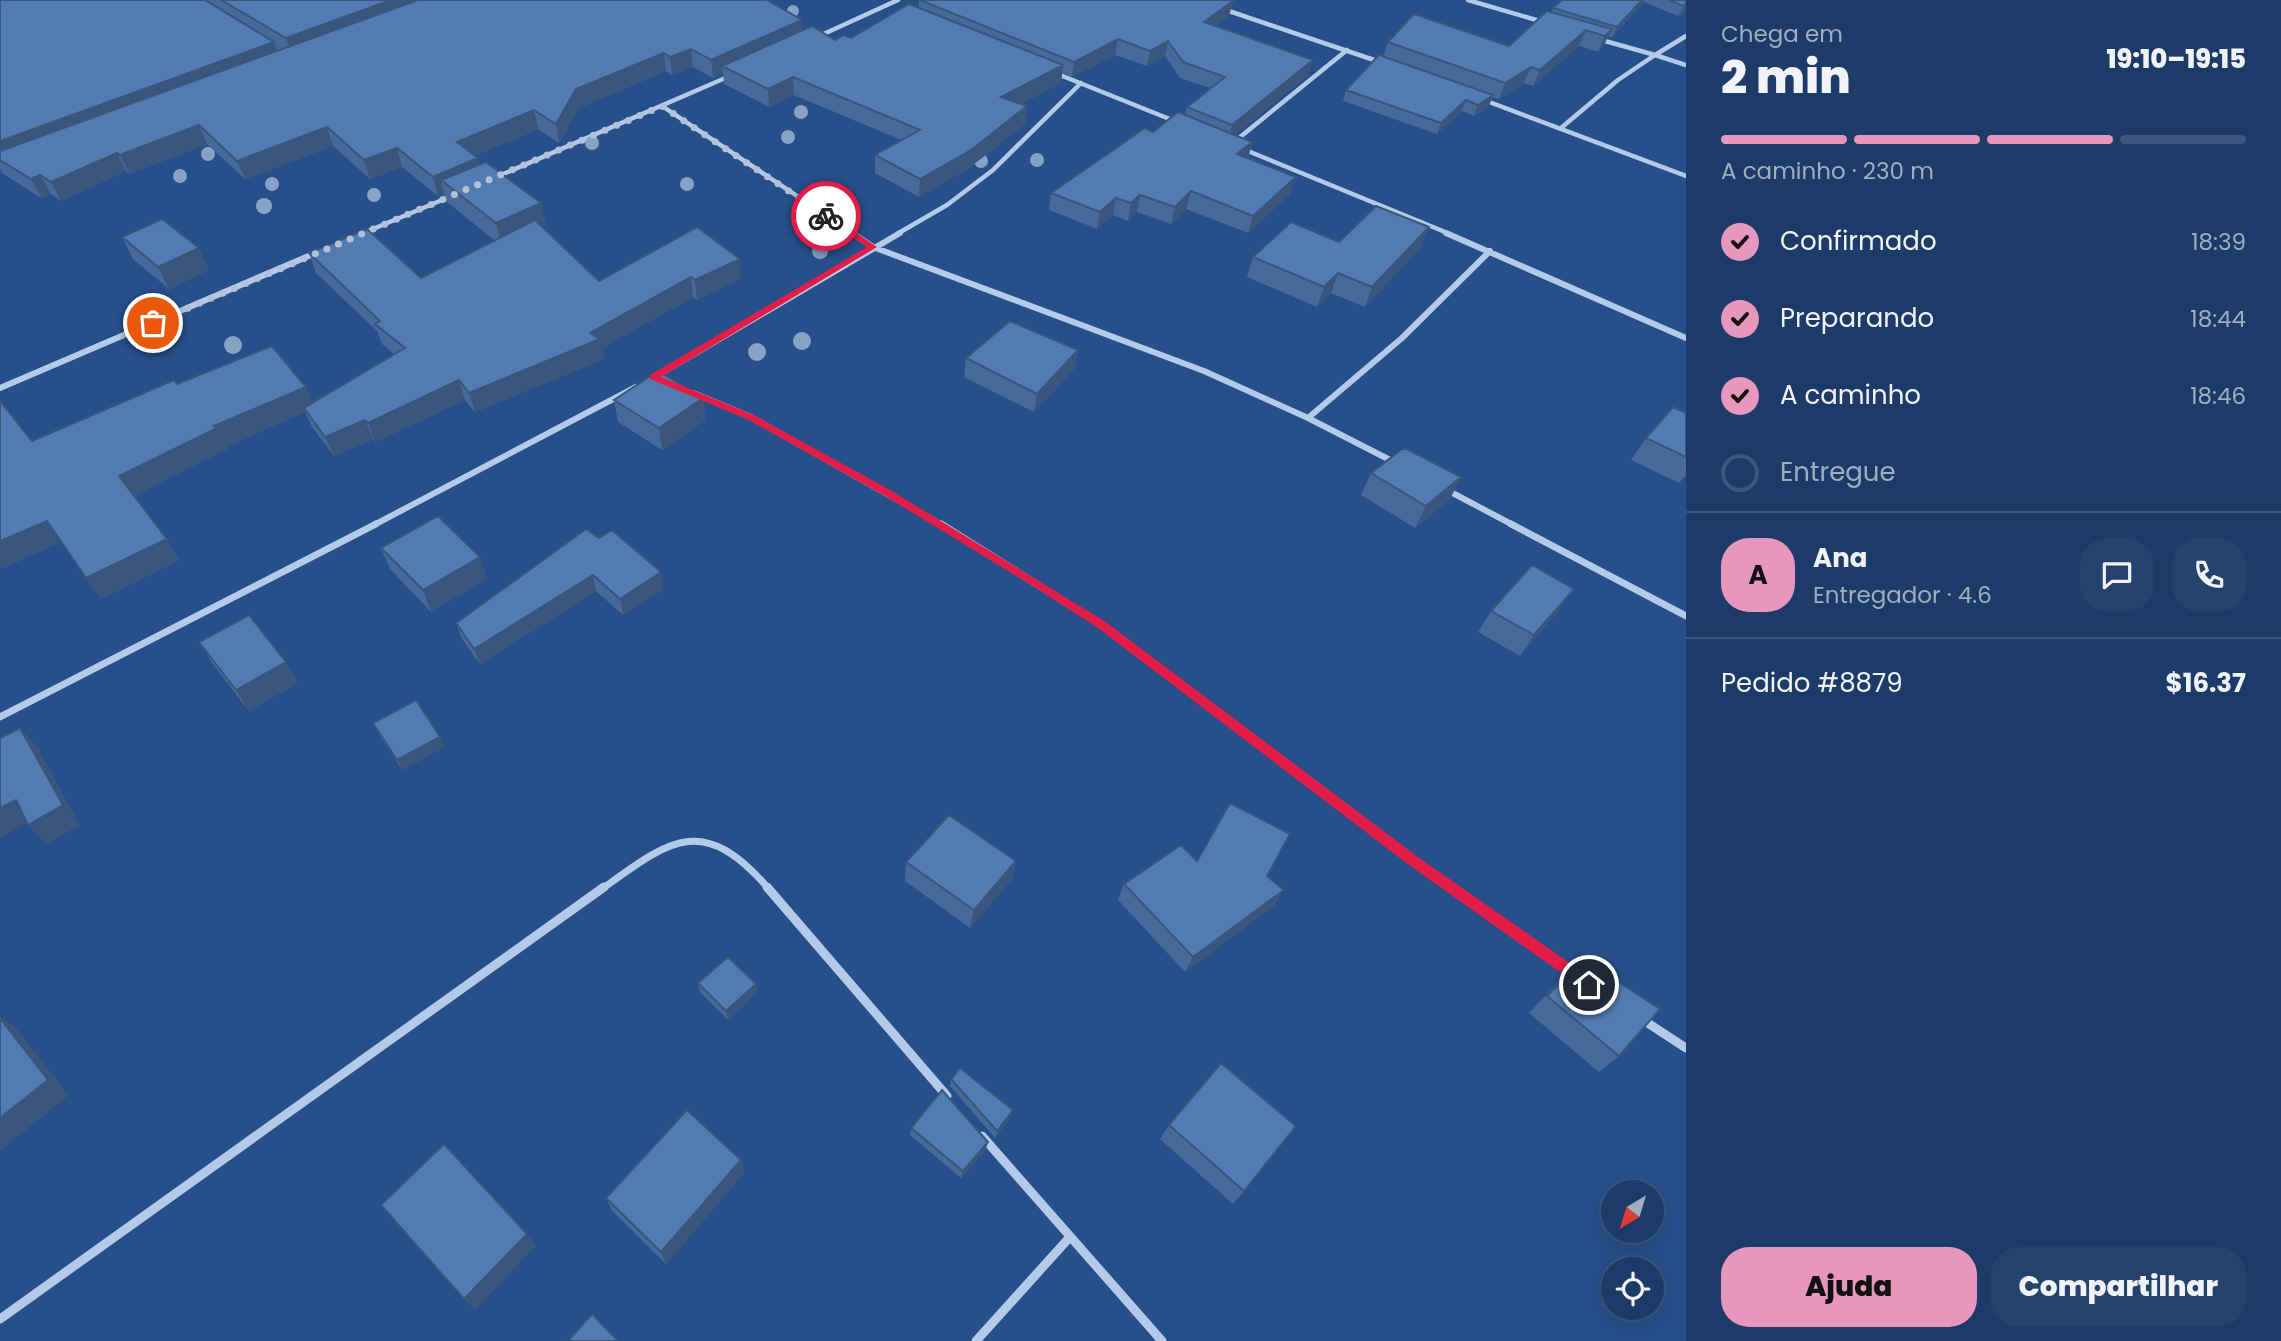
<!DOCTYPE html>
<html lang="pt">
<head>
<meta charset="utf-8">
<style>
  :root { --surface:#1d3b68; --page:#25426e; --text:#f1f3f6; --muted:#a0adc0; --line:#3b557c; --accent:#e797bd }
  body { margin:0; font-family:Poppins,sans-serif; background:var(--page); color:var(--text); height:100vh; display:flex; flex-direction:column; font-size:26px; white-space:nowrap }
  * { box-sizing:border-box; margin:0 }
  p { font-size:23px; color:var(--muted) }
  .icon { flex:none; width:38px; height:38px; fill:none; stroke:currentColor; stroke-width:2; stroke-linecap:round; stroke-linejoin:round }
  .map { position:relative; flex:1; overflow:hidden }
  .side { display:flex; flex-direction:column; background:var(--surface); width:595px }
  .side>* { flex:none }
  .needle { width:46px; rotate:218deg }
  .buttons { position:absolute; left:1601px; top:1180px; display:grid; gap:14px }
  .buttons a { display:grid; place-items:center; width:63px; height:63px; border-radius:50%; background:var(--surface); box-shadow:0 7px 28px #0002,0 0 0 2px var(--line); font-size:35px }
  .pin { position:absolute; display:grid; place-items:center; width:60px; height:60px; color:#fff; margin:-30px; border:4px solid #fff; border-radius:50%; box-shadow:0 2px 7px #0007 }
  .courier { position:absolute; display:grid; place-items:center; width:70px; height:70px; margin:-35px; border:5px solid #e11d48; border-radius:50%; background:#fff; color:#222; box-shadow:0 2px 9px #0007 }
  .overview em { font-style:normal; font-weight:800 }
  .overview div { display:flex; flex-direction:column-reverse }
  .overview { display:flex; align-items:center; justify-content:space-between; height:119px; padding:0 35px }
  h1 { font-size:46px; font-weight:800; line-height:52px }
  .bar { display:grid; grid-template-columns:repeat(4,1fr); gap:10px 7px; align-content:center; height:84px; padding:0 35px }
  .bar i { height:9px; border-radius:5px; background:var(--line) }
  .bar .current { background:var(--accent) }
  .bar p { grid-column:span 4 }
  .line { display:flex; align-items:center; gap:18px; padding:0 35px; border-top:2px solid var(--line) }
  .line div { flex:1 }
  .round { display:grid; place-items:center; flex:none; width:74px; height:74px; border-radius:28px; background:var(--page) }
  ol { padding:0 35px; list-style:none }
  li { display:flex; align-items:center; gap:21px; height:77px }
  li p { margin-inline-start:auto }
  li .icon { padding:7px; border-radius:50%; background:var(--accent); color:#111; stroke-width:4 }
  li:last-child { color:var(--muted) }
  li i { width:38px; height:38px; border:4px solid var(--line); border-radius:50% }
  .primary-button { display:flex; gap:14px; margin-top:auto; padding:14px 35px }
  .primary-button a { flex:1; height:80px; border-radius:28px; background:var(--accent); color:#111; font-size:28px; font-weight:800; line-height:80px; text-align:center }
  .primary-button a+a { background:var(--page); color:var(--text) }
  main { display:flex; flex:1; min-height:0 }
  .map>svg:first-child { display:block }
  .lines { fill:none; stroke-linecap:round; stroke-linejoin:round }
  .street-far3 { stroke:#b4cae9; stroke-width:4.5 }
  .street-far2 { stroke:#b4cae9; stroke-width:6 }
  .street-far1 { stroke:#b4cae9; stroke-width:7 }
  .street { stroke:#b4cae9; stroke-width:9 }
  .tree { fill:#88a2c6 }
  .wall { fill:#476a9a }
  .shaded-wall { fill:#3a567d }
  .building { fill:#537bb3; stroke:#3a567d; stroke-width:2 }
  .route { fill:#e11d48 }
  .done { stroke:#b3c1d6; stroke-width:7; stroke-dasharray:0 12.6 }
</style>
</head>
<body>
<main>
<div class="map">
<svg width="1686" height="1341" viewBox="0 0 1686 1341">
  <rect width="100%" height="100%" fill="#274f8a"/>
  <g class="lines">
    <path class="street-far3" d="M 1468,0 L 1543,22
      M 1223,9 L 1380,62
      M 1686,36 L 1655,55 L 1686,65
      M 817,37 L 898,0
      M 1598,39 L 1655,55
      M 1055,73 L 1177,122
      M 1484,100 L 1686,176
      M 662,106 L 854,234
      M 1561,128 L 1618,80 L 1655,55
      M 1234,142 L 1347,50
      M 1243,149 L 1450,234
      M 494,178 L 730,76
      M 361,234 L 454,195
      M 897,234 L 947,205 L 993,170 L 1081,83"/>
    <path class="street-far2" d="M 852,233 L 873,247 L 1204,371 L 1308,418 L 1394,462
      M 1446,233 L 1686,338
      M 361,234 L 364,233
      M 653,378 L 900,233
      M 0,388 L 318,252
      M 693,393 L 751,417 L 944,526
      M 1308,418 L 1402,338 L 1490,251
      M 1445,489 L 1515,526
      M 372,526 L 636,387"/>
    <path class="street-far1" d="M 941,524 L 1102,625 L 1453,889
      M 1511,524 L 1686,616
      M 0,717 L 376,524
      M 602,889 C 671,839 703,813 769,889"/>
    <path class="street" d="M 767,887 L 947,1096
      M 1450,887 L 1575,975
      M 1640,1018 L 1686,1048
      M 982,1136 L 1162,1341
      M 0,1319 L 604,887
      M 976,1341 L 1069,1238"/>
  </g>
  <g class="tree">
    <circle cx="793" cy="11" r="6"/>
    <circle cx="801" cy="112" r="7"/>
    <circle cx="788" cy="137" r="7"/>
    <circle cx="592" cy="143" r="7"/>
    <circle cx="208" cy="154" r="7"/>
    <circle cx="1037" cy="160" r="7"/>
    <circle cx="981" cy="161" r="7"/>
    <circle cx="180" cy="176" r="7"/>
    <circle cx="272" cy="184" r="7"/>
    <circle cx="687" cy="184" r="7"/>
    <circle cx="374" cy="195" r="7"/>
    <circle cx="264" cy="206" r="8"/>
    <circle cx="820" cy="251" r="8"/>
    <circle cx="802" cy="341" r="9"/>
    <circle cx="233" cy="345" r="9"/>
    <circle cx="757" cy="352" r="9"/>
  </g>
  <path class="wall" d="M 0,0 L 772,0 L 769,1 L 802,20 L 802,31 L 835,40 L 851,38 L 919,8 L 919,0 L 1233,1 L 1229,16 L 1216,26 L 1308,75 L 1235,135 L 1252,142 L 1248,158 L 1290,194 L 1248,233 L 1186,209 L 1171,224 L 1137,212 L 1128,221 L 1113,215 L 1097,229 L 1049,210 L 1051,193 L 1153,132 L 1185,115 L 1187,107 L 1210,88 L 1180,78 L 1165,56 L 1147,66 L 1115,55 L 1072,77 L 1062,73 L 1061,83 L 1021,104 L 1027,106 L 1025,124 L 969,168 L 919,197 L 875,173 L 875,155 L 901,140 L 794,95 L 769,107 L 724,84 L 723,73 L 713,78 L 693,67 L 672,75 L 666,71 L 579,108 L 559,143 L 538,129 L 474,156 L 478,158 L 479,165 L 546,225 L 542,227 L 599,281 L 697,227 L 741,278 L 697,300 L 693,297 L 602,348 L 604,359 L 475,412 L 465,400 L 375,442 L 373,439 L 334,456 L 312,427 L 305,412 L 226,447 L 227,449 L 134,496 L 167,539 L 179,560 L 101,599 L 61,542 L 0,569 L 0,401 L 32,441 L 177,384 L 306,387 L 312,402 L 394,354 L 382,344 L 377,331 L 316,273 L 309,253 L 421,278 L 495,241 L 447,202 L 444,193 L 438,196 L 402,167 L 370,179 L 333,146 L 245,179 L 207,144 L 129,174 L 126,171 L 61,201 L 51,194 L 41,198 L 2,173 L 0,169 Z
    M 1562,0 L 1686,0 L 1686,11 L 1678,16 L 1644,2 L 1612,37 L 1608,36 L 1604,45 L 1598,52 L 1579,46 L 1533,86 L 1524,83 L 1499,99 L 1492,97 L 1489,106 L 1474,116 L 1462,111 L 1437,134 L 1343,101 L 1346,90 L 1383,56 L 1388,42 L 1509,46 L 1551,12 L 1553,8 Z
    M 122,237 L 209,270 L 169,289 L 133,259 Z
    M 1339,242 L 1421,247 L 1365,307 L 1331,293 L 1317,307 L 1247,277 L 1253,257 Z
    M 1078,350 L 1074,369 L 1034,412 L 964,377 L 966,358 Z
    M 703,398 L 705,420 L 662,450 L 618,422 L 614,400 Z
    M 1686,413 L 1686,475 L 1679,483 L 1631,460 L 1646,438 Z
    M 1371,473 L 1461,477 L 1450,499 L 1415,528 L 1361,495 Z
    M 599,538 L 664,589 L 623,615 L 596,591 L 480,664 L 462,639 L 456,623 Z
    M 381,548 L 487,578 L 431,612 L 390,569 Z
    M 1559,610 L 1520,656 L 1478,632 L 1491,611 Z
    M 199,642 L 286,662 L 297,683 L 249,711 L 212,663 Z
    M 373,723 L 440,737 L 444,747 L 402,770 L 378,733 Z
    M 1016,861 L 1012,879 L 970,928 L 905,881 L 906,862 Z
    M 1197,861 L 1267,876 L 1274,906 L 1185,972 L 1118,900 L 1124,884 Z
    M 1583,959 L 1619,1056 L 1599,1072 L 1529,1013 L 1564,976 Z
    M 698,983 L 756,984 L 757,992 L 728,1020 L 700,992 Z
    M 951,1079 L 1013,1110 L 1011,1117 L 995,1138 L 950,1086 Z
    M 1169,1125 L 1244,1191 L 1233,1204 L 1160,1139 Z
    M 911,1128 L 986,1149 L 961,1178 L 910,1135 Z
    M 741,1160 L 744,1173 L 666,1264 L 612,1211 L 606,1198 Z"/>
  <path class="shaded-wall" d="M 391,0 L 444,0 L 292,56 L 286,38 Z
    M 1642,0 L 1645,0 L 1612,37 L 1617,27 Z
    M 1233,1 L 1229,16 L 1201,37 L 1204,22 Z
    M 1686,4 L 1686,11 L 1678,16 L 1683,6 Z
    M 802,20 L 802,38 L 722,66 L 723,73 L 713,78 L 711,60 Z
    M 1612,29 L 1604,45 L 1598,52 L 1605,36 Z
    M 1586,30 L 1579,46 L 1533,86 L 1540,70 Z
    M 1118,39 L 1115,55 L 1072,77 L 1074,62 Z
    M 1168,41 L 1165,56 L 1147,66 L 1150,51 Z
    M 274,42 L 280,60 L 0,160 L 0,141 Z
    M 691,49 L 693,67 L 672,75 L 670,57 Z
    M 664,53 L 666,71 L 579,108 L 559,143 L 556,124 L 576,89 Z
    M 1313,60 L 1308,75 L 1228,141 L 1232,125 Z
    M 1063,65 L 1061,83 L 1000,115 L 1001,97 Z
    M 1531,67 L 1524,83 L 1499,99 L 1505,83 Z
    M 793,77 L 794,95 L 769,107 L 768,89 Z
    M 1493,95 L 1489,106 L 1474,116 L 1478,105 Z
    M 1466,100 L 1462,111 L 1437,134 L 1441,123 Z
    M 1027,106 L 1025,124 L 969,168 L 919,197 L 920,179 Z
    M 534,110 L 538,129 L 461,161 L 457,142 Z
    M 199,125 L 207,144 L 129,174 L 120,155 Z
    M 327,127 L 333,146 L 245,179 L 237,161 Z
    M 1252,142 L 1248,159 L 1237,154 Z
    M 397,148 L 402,167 L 370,179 L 364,160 Z
    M 117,153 L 126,171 L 61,201 L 51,182 Z
    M 478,158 L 482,177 L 441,180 L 444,193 L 438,196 L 433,177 Z
    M 40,175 L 51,194 L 41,198 L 31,179 Z
    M 1296,177 L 1290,194 L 1248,233 L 1253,216 Z
    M 1191,191 L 1186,209 L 1171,224 L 1175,207 Z
    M 1140,195 L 1137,212 L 1128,221 L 1131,203 Z
    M 1116,198 L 1113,215 L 1097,229 L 1100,212 Z
    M 541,203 L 546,225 L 501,245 L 496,223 Z
    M 1429,227 L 1421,247 L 1365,307 L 1372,287 Z
    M 199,248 L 209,270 L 169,289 L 158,267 Z
    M 740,259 L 741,278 L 697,300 L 695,280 Z
    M 1338,273 L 1331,293 L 1317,307 L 1324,287 Z
    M 691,277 L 693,297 L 602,348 L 604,359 L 475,412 L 469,393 L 590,333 Z
    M 1078,350 L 1074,369 L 1034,412 L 1037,394 Z
    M 459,380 L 465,400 L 375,442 L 368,423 Z
    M 306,387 L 315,408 L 304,408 L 305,412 L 226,447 L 227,449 L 132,497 L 119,476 L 214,426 Z
    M 703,398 L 705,420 L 662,450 L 659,428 Z
    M 365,420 L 373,439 L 334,456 L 325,437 Z
    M 1461,477 L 1450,499 L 1415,528 L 1426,506 Z
    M 47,521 L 61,542 L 0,569 L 0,541 Z
    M 167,539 L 179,560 L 101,599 L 86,578 Z
    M 480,557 L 487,578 L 431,612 L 423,590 Z
    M 661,572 L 664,589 L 623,615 L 620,599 Z
    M 593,575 L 596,591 L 480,664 L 474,649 Z
    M 1574,589 L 1559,610 L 1520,656 L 1534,635 Z
    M 286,662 L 297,683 L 249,711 L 236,690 Z
    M 20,728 L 38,748 L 80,825 L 47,844 L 28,825 Z
    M 440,737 L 444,747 L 402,770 L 397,760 Z
    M 16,800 L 34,819 L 0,838 L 0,808 Z
    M 1016,861 L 1012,879 L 970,928 L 974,910 Z
    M 1284,890 L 1274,906 L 1185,972 L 1193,957 Z
    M 756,984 L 757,992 L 728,1020 L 726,1011 Z
    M 0,1016 L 16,1028 L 69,1095 L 0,1151 Z
    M 1013,1110 L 1011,1117 L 995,1138 L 997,1131 Z
    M 988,1142 L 986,1149 L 961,1178 L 963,1171 Z
    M 741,1160 L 744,1173 L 666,1264 L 661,1252 Z
    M 527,1234 L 536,1246 L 475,1310 L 464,1299 Z"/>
  <path class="building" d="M 0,0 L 205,0 L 274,42 L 0,141 Z
    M 221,0 L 391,0 L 286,38 Z
    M 418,0 L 767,0 L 802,20 L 711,60 L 691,49 L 670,57 L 664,53 L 576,89 L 556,124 L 534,110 L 457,142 L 478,158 L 433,177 L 397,148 L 364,160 L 327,127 L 237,161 L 199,125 L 120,155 L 117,153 L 51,182 L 40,175 L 31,179 L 0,160 L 0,151 Z
    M 920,0 L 1230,0 L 1233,1 L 1204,22 L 1313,60 L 1232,125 L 1187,107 L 1225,77 L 1183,62 L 1168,41 L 1150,51 L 1118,39 L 1074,62 Z
    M 1562,0 L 1642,0 L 1617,27 L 1553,8 Z
    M 1669,0 L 1686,0 L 1686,4 L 1683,6 Z
    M 909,4 L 1063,65 L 1001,97 L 1027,106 L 971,150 L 920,179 L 875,155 L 920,130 L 793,77 L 768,89 L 722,66 L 812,26 L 835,40 L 844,35 L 851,38 Z
    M 1547,11 L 1612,29 L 1605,36 L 1586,30 L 1540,70 L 1531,67 L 1505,83 L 1388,42 L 1414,14 L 1509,46 Z
    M 1379,55 L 1493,95 L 1478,105 L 1466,100 L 1441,123 L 1346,90 Z
    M 1178,112 L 1252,142 L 1237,154 L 1296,177 L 1253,216 L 1191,191 L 1175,207 L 1140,195 L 1131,203 L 1116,198 L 1100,212 L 1051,193 L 1145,128 L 1153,132 Z
    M 486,162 L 541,203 L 496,223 L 441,180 Z
    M 1376,206 L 1429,227 L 1372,287 L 1338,273 L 1324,287 L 1253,257 L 1291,222 L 1339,242 Z
    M 162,219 L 199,248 L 158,267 L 122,237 Z
    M 535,220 L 599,281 L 697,227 L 740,259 L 695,280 L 691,277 L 590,333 L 600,339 L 469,393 L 459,380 L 368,423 L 365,420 L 325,437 L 304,408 L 405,348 L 375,324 L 380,321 L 309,253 L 367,229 L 421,278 Z
    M 1010,321 L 1078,350 L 1037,394 L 966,358 Z
    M 272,346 L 306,387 L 214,426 L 217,428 L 119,476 L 167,539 L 86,578 L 47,521 L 0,541 L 0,401 L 32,441 L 174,380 L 177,384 Z
    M 658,371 L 703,398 L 659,428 L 614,400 Z
    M 1673,407 L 1686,413 L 1686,457 L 1646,438 Z
    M 1402,449 L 1407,449 L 1461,477 L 1426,506 L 1371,473 Z
    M 438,516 L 480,557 L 423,590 L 381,548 Z
    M 586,529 L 599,538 L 612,530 L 661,572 L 620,599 L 593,575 L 474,649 L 456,623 Z
    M 1532,565 L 1574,589 L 1534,635 L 1491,611 Z
    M 249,615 L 286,662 L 236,690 L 199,642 Z
    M 416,700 L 440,737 L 397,760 L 373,723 Z
    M 20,728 L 63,805 L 28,825 L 16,800 L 0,808 L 0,738 Z
    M 1230,803 L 1290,834 L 1267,876 L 1284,890 L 1193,957 L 1124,884 L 1181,845 L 1197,861 Z
    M 949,815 L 1016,861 L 974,910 L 906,862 Z
    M 728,957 L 756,984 L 726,1011 L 698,983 Z
    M 1583,959 L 1660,1009 L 1619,1056 L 1547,996 Z
    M 0,1018 L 48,1080 L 0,1118 Z
    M 1221,1063 L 1296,1126 L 1244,1191 L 1169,1125 Z
    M 960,1068 L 1013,1110 L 997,1131 L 951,1079 Z
    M 942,1090 L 988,1142 L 963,1171 L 911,1128 Z
    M 687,1110 L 741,1160 L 661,1252 L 606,1198 Z
    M 444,1144 L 527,1234 L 464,1299 L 381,1205 Z
    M 592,1314 L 618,1341 L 568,1341 Z"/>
  <path class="route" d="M 823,214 L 829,214 L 877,247 L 661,377 L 754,415 L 892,491 L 1106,622 L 1418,857 L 1594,980 L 1594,989 L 1584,989 L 1409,865 L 1098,628 L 1033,586 L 885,496 L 747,419 L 650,379 L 650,375 L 867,247 L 823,217 Z"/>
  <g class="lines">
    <path class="done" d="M 153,323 L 662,106 L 826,216"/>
  </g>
</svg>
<div class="buttons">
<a><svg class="needle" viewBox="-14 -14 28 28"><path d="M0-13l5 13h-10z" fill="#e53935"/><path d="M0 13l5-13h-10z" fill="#a0adc0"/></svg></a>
<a><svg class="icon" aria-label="locate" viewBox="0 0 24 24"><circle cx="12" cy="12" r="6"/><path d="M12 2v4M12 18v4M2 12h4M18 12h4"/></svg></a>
</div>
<div class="pin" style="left:153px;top:323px;background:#ea580c"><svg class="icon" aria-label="bag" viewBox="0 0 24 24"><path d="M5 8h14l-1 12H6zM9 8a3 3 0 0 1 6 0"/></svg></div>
<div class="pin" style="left:1589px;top:985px;background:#1f2937"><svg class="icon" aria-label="home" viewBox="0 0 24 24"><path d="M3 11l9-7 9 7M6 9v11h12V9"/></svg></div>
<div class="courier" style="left:826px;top:216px"><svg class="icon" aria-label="bike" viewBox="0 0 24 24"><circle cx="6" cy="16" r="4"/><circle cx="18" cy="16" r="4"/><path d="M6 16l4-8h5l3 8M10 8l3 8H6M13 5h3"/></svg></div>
</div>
<section class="side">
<div class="overview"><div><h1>2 min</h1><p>Chega em</p></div><em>19:10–19:15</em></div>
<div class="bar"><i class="current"></i><i class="current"></i><i class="current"></i><i></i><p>A caminho · 230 m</p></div>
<ol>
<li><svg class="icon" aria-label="check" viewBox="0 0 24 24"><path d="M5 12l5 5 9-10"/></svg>Confirmado<p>18:39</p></li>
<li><svg class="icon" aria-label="check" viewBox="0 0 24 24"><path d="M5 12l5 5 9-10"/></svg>Preparando<p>18:44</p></li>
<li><svg class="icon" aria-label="check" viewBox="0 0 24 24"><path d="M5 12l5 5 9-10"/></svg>A caminho<p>18:46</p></li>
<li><i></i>Entregue</li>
</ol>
<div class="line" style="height:126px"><b class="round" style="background:var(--accent);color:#111">A</b><div><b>Ana</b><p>Entregador · 4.6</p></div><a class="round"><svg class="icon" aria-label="chat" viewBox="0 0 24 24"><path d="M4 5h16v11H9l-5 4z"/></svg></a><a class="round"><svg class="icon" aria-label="phone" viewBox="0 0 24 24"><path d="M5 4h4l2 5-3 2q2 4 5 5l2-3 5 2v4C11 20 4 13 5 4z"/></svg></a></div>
<div class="line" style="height:91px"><div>Pedido #8879</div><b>$16.37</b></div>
<div class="primary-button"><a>Ajuda</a><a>Compartilhar</a></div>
</section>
</main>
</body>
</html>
